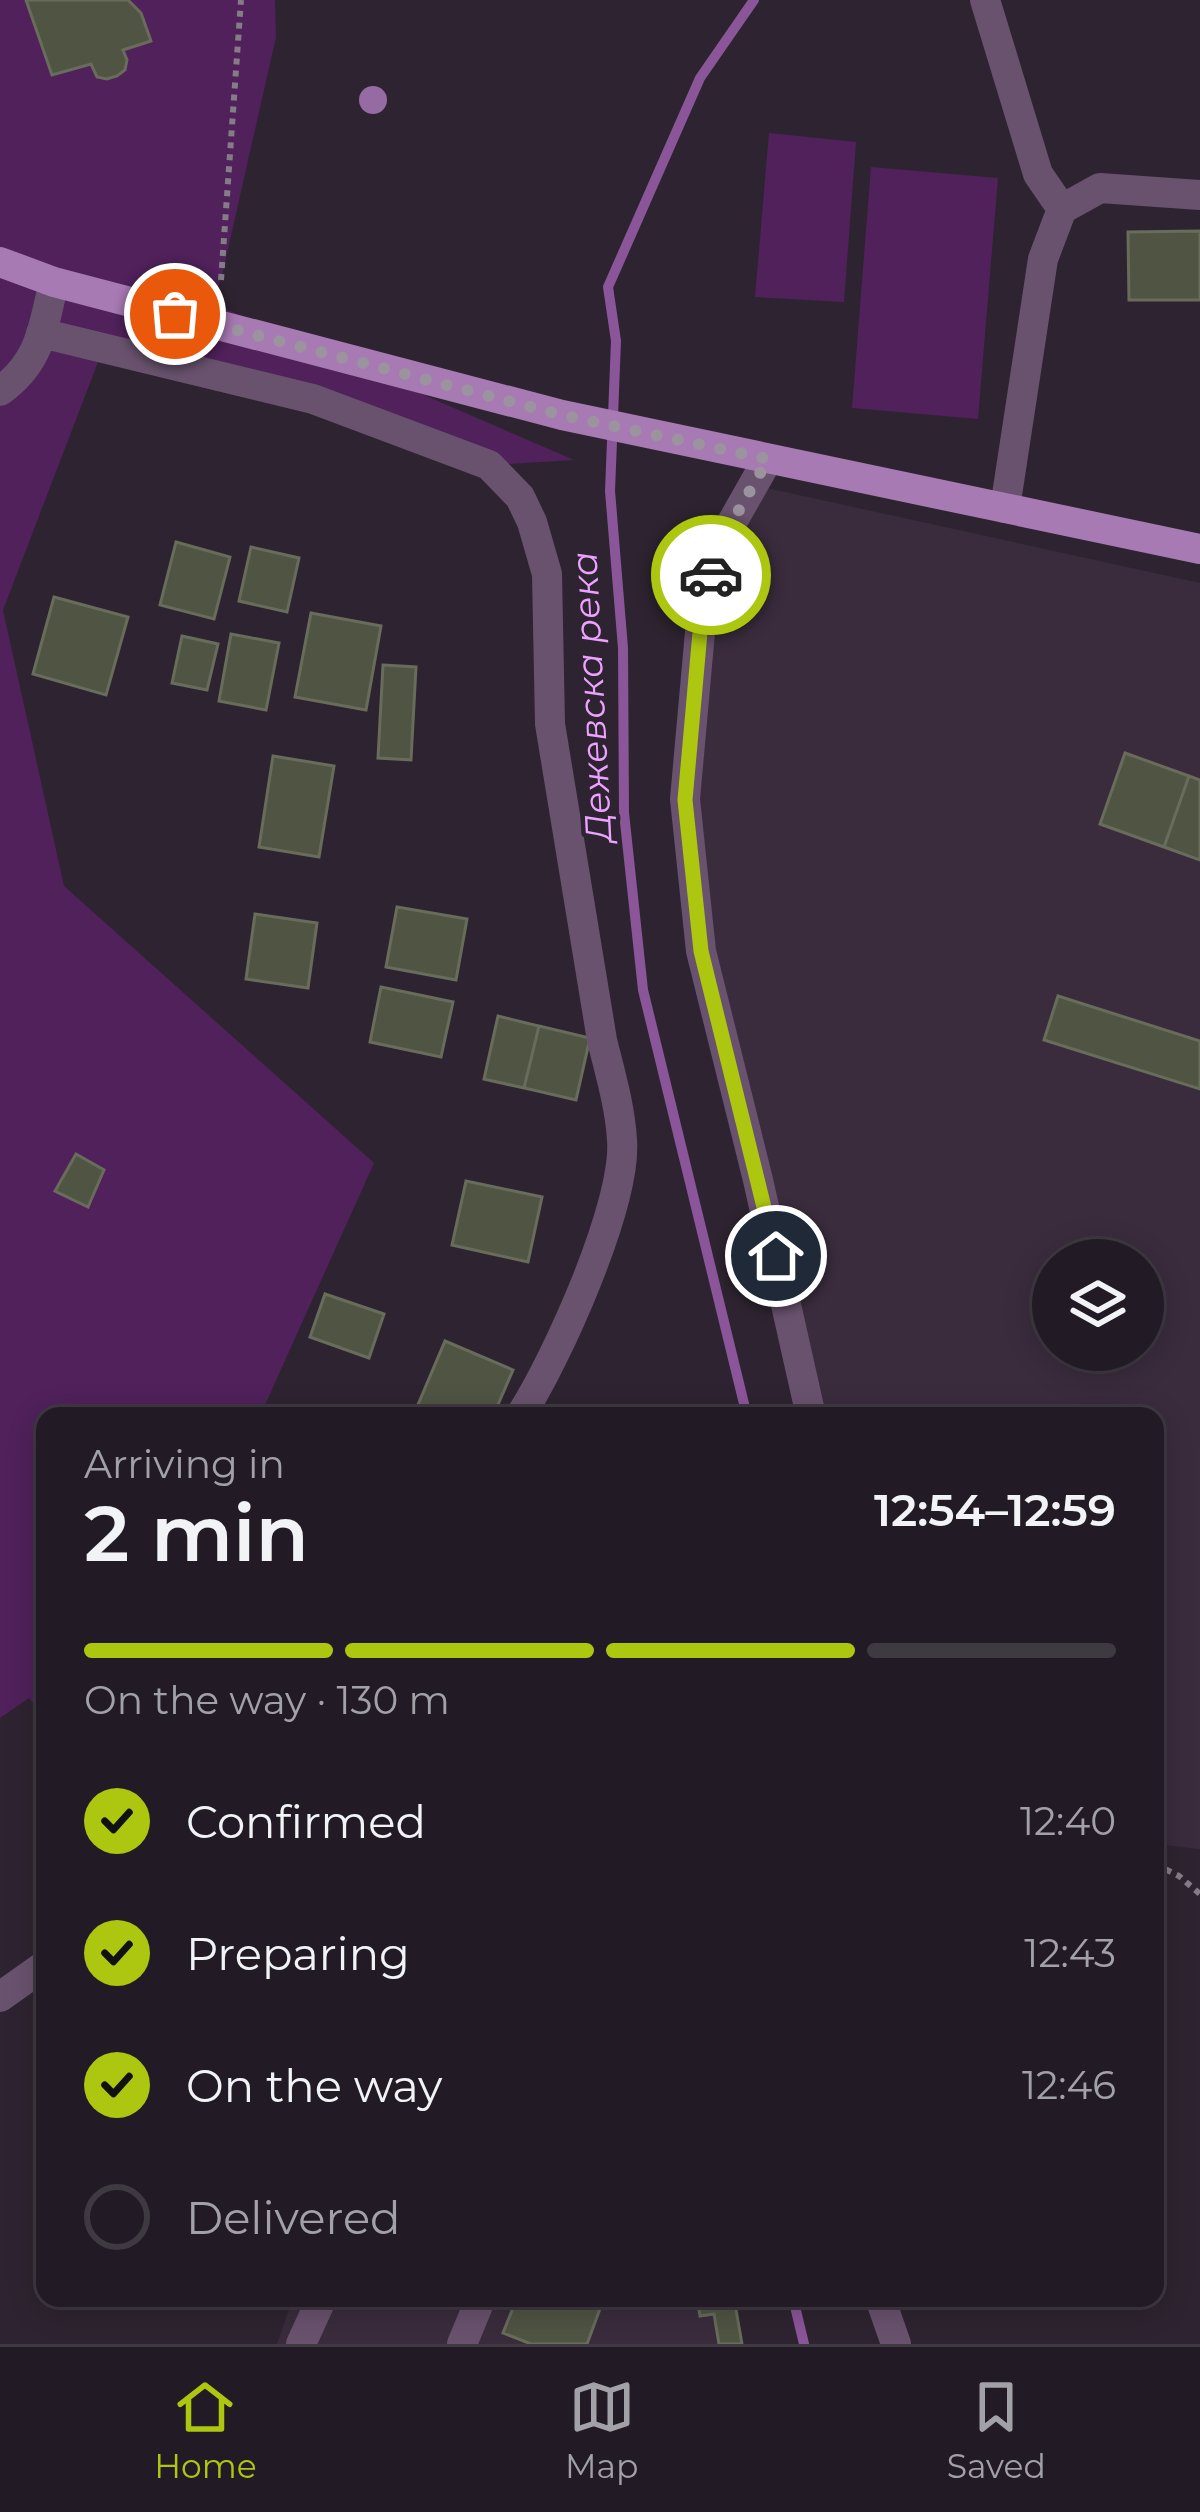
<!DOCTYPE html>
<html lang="en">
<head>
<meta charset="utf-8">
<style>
  :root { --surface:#221b25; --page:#2a242d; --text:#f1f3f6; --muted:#a2a1a7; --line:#3f3942; --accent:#adc610 }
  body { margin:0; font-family:Montserrat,sans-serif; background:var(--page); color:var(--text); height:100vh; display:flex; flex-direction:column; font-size:45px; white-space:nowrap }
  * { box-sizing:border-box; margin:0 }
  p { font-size:39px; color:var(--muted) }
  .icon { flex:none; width:66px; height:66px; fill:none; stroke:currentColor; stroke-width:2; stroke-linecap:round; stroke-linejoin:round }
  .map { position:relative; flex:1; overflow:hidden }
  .details { position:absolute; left:36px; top:1407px; width:1128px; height:900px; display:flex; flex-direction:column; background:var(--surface); border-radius:24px; box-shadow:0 6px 30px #0003,0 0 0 3px var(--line) }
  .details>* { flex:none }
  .buttons { position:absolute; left:1032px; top:1239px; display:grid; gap:24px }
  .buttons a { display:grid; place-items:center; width:132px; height:132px; border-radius:50%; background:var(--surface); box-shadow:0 6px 30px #0003,0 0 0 3px var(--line); font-size:60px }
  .pin { position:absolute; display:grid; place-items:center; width:102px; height:102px; color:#fff; margin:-51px; border:6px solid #fff; border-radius:50%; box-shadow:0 3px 12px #0007 }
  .courier { position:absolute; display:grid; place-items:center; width:120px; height:120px; margin:-60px; border:9px solid #adc610; border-radius:50%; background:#fff; color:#222; box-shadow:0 3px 15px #0007 }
  .headline em { font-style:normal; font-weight:600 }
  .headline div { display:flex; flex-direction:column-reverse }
  .headline { display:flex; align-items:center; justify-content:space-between; height:204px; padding:0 48px }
  h1 { font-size:78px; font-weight:600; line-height:90px }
  .bar { display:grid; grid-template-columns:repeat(4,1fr); gap:18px 12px; align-content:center; height:144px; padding:0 48px }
  .bar i { height:15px; border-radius:9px; background:var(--line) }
  .bar .on { background:var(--accent) }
  .bar p { grid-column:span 4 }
  ol { padding:0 48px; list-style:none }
  li { display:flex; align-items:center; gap:36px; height:132px }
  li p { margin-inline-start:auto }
  li .icon { padding:12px; border-radius:50%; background:var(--accent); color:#111; stroke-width:4 }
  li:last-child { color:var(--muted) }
  li i { width:66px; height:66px; border:6px solid var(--line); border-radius:50% }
  .dock { display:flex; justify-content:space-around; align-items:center; height:168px; border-top:3px solid var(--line); background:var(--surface); font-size:33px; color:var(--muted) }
  .dock a { display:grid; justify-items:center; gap:6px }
  .dock .on { color:var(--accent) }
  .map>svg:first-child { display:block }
  .built { fill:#3a2c3d; fill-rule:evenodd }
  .green { fill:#50215b }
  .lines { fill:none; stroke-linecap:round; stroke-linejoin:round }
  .stream { stroke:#8b5699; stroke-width:10 }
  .building { fill:#505443; stroke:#686c5a; stroke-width:3 }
  .path { stroke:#847c87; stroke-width:6; stroke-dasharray:6 6; stroke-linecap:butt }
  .minor { stroke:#69526e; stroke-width:30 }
  .major { stroke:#a87ab4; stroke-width:30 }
  .tree { fill:#966aa2 }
  .done { stroke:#9b939d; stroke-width:12; stroke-dasharray:0 21.6 }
  .route { stroke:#adc610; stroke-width:15 }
  .labels { text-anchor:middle; stroke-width:9; stroke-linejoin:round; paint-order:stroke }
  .water-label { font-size:36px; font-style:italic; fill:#eca2fe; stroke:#2e2431 }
</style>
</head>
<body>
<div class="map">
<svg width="1200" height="2344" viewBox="0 0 1200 2344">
  <rect width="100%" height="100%" fill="#2e2431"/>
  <path class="built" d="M 753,485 L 1200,583 L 1200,1849 L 1155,1844 L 1155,1416 L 811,1416 L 685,799 L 702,610 ZM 1053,1260 L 1143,1260 L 1143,1350 L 1053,1350 Z
    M 293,2298 L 728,2298 L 735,2344 L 277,2344 Z"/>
  <path class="green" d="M 0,0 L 275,0 L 276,37 L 221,280 L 212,303 L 574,460 L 489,465 L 103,349 L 3,610 L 64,886 L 374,1163 L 260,1416 L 45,1416 L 45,1719 L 29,1698 L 0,1718 Z
    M 769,133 L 856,142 L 844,302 L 755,297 Z
    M 871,167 L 998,178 L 978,419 L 852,408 Z"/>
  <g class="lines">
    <path class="stream" d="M 747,1416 L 643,990 L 624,813 L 623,648 L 610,491 L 616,341 L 608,287 L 700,78 L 754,0
      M 793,2298 L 804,2344"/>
  </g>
  <path class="building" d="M 26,0 L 128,0 L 141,13 L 151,41 L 123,50 L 127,60 L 125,70 L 117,76 L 107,79 L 97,77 L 91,64 L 52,75 Z
    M 1200,231 L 1200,300 L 1129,300 L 1128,232 Z
    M 176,542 L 230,557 L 214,619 L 160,605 Z
    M 251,547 L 299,558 L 287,612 L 239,601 Z
    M 54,597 L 128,617 L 106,695 L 33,674 Z
    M 311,613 L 381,626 L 366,710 L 295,697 Z
    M 231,634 L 279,643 L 266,710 L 219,701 Z
    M 182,636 L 218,644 L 207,690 L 172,683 Z
    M 383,665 L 416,667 L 411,760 L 378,758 Z
    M 1125,753 L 1189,776 L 1164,847 L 1100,824 Z
    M 273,756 L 334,766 L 319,857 L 259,847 Z
    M 1189,776 L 1200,780 L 1200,860 L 1164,847 Z
    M 397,907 L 467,919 L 456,980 L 386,967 Z
    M 255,914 L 317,923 L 308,988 L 246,979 Z
    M 381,987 L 453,1002 L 441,1057 L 370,1042 Z
    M 1058,996 L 1200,1041 L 1200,1089 L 1044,1040 Z
    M 498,1016 L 539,1026 L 524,1088 L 484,1079 Z
    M 539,1026 L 590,1038 L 576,1100 L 524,1088 Z
    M 76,1154 L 104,1170 L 88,1207 L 55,1191 Z
    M 466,1181 L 542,1197 L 528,1262 L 452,1245 Z
    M 325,1294 L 384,1314 L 369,1358 L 310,1337 Z
    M 445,1341 L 513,1370 L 493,1416 L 438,1416 L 417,1407 Z
    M 517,2298 L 604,2298 L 587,2344 L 531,2344 L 503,2333 Z
    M 697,2298 L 734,2298 L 742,2344 L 719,2344 L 714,2314 L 700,2316 Z"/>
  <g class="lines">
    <path class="path" d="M 221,280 L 241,0
      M 1155,1864 L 1179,1876 L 1200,1894"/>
    <path class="minor" d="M 985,0 L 1038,174 L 1062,209
      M 41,333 L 313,399 L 489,465 L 520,497 L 532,522 L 547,574 L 550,724 L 602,1040 C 610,1073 620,1106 622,1140 C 627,1204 556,1361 520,1416
      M 0,391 C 41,362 43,327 54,282
      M 768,459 L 718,547 L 702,610 L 685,799 L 701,951 L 758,1180 L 811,1416
      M 1005,508 L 1043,259 L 1062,209 L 1100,188 L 1200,195
      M 0,1997 L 45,1965
      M 880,2298 L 896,2344
      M 301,2344 L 322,2298
      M 462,2344 L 481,2298"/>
    <path class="major" d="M 0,262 L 54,282 L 562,415 L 1200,549"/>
  </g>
  <circle class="tree" cx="373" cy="100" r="14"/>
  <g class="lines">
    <path class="done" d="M 175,314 L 562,415 L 768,459 L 718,547 L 711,575"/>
    <path class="route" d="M 711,575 L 702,610 L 685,800 L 701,951 L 776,1256"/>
  </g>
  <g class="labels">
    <g class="water-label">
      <text transform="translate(591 697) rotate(-93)" y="13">Дежевска река</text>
    </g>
  </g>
</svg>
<div class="buttons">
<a><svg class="icon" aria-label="layers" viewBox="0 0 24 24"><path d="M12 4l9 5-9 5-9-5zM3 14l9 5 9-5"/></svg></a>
</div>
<div class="pin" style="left:175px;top:314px;background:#ea580c"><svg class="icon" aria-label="bag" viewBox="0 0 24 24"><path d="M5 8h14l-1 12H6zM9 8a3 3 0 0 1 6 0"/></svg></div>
<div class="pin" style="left:776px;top:1256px;background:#1f2937"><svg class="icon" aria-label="home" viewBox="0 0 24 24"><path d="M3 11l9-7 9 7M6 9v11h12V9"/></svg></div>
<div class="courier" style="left:711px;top:575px"><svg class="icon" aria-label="car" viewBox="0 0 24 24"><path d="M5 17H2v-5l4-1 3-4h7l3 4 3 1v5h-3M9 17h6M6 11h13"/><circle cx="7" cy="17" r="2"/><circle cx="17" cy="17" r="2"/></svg></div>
<section class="details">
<div class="headline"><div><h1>2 min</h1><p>Arriving in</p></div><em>12:54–12:59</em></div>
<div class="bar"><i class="on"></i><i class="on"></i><i class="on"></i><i></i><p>On the way · 130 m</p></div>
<ol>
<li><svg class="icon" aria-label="check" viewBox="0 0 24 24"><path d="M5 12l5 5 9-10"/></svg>Confirmed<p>12:40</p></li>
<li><svg class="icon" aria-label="check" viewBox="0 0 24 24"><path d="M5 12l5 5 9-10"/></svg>Preparing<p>12:43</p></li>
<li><svg class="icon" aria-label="check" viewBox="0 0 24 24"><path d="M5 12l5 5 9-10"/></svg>On the way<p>12:46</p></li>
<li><i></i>Delivered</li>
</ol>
</section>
</div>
<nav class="dock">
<a class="on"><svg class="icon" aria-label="home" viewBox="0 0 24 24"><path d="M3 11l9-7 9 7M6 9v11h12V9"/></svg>Home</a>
<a><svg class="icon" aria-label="map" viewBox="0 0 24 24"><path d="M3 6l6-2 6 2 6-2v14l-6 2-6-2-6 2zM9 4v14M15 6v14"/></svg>Map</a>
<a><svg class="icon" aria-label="saved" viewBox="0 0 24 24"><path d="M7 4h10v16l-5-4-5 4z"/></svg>Saved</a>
</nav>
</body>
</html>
